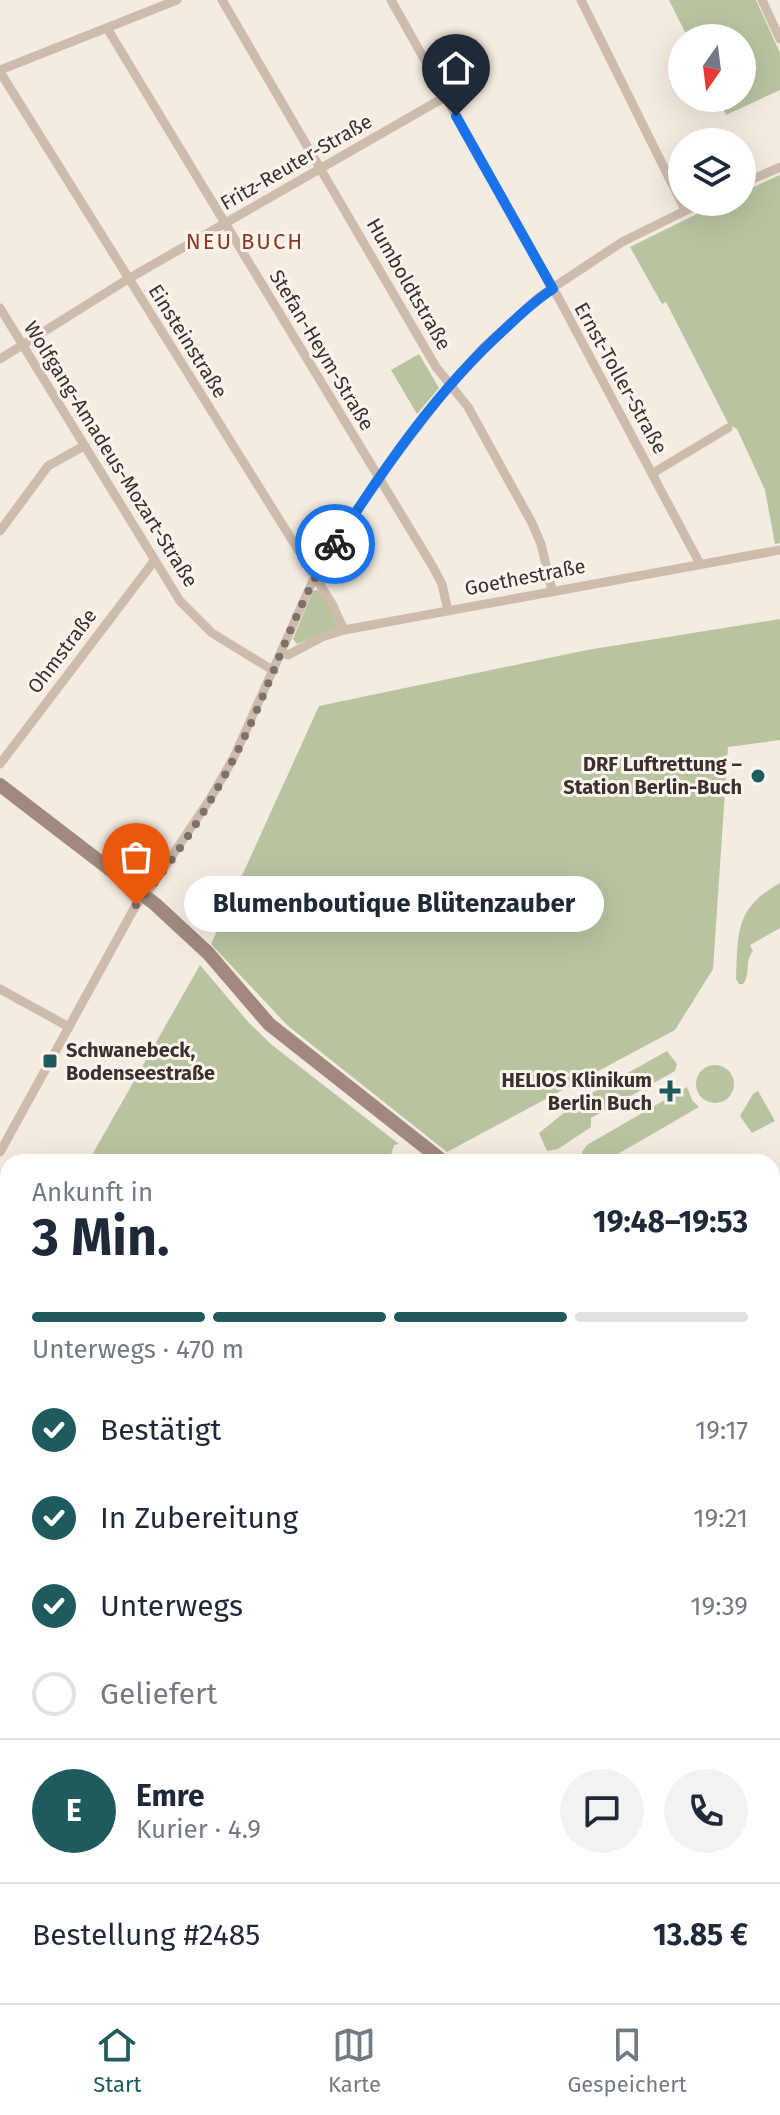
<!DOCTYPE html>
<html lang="de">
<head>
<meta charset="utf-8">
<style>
  :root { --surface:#fff; --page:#f2f2f3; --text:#1f2937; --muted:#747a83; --line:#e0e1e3; --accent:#1f5a5e }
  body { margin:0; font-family:"Fira Sans",sans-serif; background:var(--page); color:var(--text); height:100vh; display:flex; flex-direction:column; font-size:30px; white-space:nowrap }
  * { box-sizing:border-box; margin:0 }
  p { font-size:26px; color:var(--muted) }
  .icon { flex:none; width:44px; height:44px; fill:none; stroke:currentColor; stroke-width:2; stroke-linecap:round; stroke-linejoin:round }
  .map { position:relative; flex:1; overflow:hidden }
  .panel { position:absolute; left:0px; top:1154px; width:780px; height:850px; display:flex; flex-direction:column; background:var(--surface); border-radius:24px 24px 0 0; box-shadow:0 8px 32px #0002 }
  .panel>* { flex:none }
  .needle { width:52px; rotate:194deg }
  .buttons { position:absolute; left:668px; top:24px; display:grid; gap:16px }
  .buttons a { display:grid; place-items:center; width:88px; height:88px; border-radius:50%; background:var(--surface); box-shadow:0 8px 32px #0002; font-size:40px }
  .pin { position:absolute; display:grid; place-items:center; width:68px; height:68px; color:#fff; margin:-82px -34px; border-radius:50% 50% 50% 0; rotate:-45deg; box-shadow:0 0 8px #0007 }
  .pin .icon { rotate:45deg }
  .courier { position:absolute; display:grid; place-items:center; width:80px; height:80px; margin:-40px; border:6px solid #1a73e8; border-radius:50%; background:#fff; color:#222; box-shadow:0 2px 10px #0007 }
  .bubble { position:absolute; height:56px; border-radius:28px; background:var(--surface); box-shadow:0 8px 32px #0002; font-size:26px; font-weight:700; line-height:56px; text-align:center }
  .head em { font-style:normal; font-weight:700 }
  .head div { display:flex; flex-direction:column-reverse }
  .head { display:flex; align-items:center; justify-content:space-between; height:136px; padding:0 32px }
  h1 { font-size:52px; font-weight:700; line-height:60px }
  .bar { display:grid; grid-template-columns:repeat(4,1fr); gap:12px 8px; align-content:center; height:96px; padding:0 32px }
  .bar i { height:10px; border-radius:6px; background:var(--line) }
  .bar .selected { background:var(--accent) }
  .bar p { grid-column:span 4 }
  .line { display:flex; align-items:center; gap:20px; padding:0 32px; border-top:2px solid var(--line) }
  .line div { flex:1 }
  .round { display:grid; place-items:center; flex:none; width:84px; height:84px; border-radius:42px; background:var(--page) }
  ol { padding:0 32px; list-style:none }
  li { display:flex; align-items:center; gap:24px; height:88px }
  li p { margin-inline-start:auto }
  li .icon { padding:8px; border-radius:50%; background:var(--accent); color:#fff; stroke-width:4 }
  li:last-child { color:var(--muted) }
  li i { width:44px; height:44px; border:4px solid var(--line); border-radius:50% }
  .tab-bar { display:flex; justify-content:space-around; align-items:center; height:112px; border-top:2px solid var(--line); background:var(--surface); font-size:22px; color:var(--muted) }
  .tab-bar a { display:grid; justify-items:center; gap:4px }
  .tab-bar .selected { color:var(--accent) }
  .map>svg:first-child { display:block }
  .green { fill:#b8c4a0 }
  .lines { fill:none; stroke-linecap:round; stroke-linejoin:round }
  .street { stroke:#cdbbac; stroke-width:9 }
  .secondary { stroke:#a18a7d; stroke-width:14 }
  .done { stroke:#7c716b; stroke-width:8; stroke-dasharray:0 14.4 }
  .route { stroke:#1a73e8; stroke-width:10 }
  .poi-dot { fill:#1f5a5e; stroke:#fbf5ee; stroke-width:3 }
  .labels { text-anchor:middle; stroke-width:6; stroke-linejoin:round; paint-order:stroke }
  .street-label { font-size:20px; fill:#3b302b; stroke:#fbf5ee }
  .poi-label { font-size:20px; font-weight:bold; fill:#3b302b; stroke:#fbf5ee; text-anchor:end }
  .neighbourhood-label { font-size:22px; letter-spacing:2px; fill:#8c3b22; stroke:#fbf5ee }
</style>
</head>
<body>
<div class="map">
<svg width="780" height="2003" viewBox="0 0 780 2003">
  <rect width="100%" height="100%" fill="#f4ebe1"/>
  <path class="green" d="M 669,0 L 756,0 L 780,53 L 780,90 L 726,115 L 718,98 L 742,98 L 742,38 L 688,38 Z
    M 780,175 L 780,543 L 775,544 L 765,490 L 737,429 L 728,423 L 666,302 L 662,304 L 630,247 L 721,202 L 742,202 L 742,192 Z
    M 419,354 L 439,388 L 417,414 L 391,370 Z
    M 317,590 L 324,598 L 342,628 L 323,633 L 297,644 L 293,639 L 313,591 Z
    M 780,619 L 780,740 L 728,747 L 713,969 L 675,1030 L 447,1152 L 287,1025 L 211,944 L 319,706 L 587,650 Z
    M 780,883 L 780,928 L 750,945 L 753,951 C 744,961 751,975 743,984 L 739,984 L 736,979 C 738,932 735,908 780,883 Z
    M 200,965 L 249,1023 L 272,1045 L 399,1144 L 394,1145 L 389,1162 L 88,1162 Z
    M 667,1051 L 677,1064 L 675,1071 L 591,1118 L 591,1127 L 558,1149 L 547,1151 L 539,1133 L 581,1099 Z
    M696 1084a19 19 0 1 1 38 0a19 19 0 1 1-38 0Z
    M 687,1087 L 692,1100 L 699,1107 L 604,1162 L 584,1161 L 582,1152 L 587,1145 Z
    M 758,1091 L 775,1121 L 752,1133 L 740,1116 L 753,1094 Z
    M 772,1838 L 780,1839 L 780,2003 L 700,2003 L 698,1996 L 772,1996 Z
    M 163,1996 L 433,1996 L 435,2003 L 165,2003 Z
    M 621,1996 L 656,1996 L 658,2003 L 615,2003 L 614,1998 Z"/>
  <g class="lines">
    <path class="street" d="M 222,0 L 436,367 L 468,407 L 532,523 L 541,544 L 552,590
      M 391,0 L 558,297 L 700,564
      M 581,0 L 685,210
      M 762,0 L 780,39
      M 107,28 L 433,567 L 442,584 L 448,611
      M 0,70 L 177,0
      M 0,72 L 332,604 L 344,630
      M 742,184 L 780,167
      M 0,308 L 180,601 L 212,633 L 274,671
      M 0,359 L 128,279 L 445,97
      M 653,473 L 728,428
      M 0,531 L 48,466 L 84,446
      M 282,653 L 288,655 L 322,637 L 344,630 L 780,550
      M 0,764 L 154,561
      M 0,989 L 69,1027
      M 0,1152 L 136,905 L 152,886 L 210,799 L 234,757 L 314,578 L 378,478 L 443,394 L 483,348 L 539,297 L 622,242 L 703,202
      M 0,1541 L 8,1574"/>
    <path class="secondary" d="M 0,785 L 155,904 L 208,953 L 269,1024 L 444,1162
      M 772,1469 L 780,1480
      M 0,1740 L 8,1740
      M 772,1832 L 780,1833"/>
  </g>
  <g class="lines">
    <path class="done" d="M 136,905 C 185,848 226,780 256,712 C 281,655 301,596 335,544"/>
    <path class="route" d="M 335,544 C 385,467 437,390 506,328 C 521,314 535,300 553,289 L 456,116"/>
  </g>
  <g class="poi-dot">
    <circle cx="758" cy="776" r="8"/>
    <rect x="42" y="1053" width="16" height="16" rx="4"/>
    <path d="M666 1079h8v8h8v8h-8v8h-8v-8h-8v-8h8z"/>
  </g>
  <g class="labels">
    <g class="street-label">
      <text transform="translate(296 162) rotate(-30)" y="7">Fritz-Reuter-Straße</text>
      <text transform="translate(409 284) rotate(60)" y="7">Humboldtstraße</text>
      <text transform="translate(188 341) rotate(58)" y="7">Einsteinstraße</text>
      <text transform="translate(322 350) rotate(59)" y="7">Stefan-Heym-Straße</text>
      <text transform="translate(621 378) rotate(61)" y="7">Ernst-Toller-Straße</text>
      <text transform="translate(111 454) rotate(58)" y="7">Wolfgang-Amadeus-Mozart-Straße</text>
      <text transform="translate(525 577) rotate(-11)" y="7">Goethestraße</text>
      <text transform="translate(62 651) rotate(-53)" y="7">Ohmstraße</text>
    </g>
    <g class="poi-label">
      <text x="742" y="771">DRF Luftrettung –<tspan x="742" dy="23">Station Berlin-Buch</tspan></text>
      <text x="66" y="1057" text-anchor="start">Schwanebeck,<tspan x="66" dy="23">Bodenseestraße</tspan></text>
      <text x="652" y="1087">HELIOS Klinikum<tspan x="652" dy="23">Berlin Buch</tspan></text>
    </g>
    <g class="neighbourhood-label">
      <text x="245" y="249">NEU BUCH</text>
    </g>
  </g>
</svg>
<div class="buttons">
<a><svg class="needle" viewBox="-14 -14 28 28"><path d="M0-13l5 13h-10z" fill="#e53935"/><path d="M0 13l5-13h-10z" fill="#747a83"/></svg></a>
<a><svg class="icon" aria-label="layers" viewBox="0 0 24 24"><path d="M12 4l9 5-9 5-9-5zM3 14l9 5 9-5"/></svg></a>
</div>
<div class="pin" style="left:136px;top:905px;background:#ea580c"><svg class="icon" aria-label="bag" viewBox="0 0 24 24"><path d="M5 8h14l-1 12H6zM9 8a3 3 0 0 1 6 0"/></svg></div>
<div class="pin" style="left:456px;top:116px;background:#1f2937"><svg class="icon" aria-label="home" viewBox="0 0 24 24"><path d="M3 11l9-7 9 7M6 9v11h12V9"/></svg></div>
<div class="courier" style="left:335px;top:544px"><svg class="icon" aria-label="bike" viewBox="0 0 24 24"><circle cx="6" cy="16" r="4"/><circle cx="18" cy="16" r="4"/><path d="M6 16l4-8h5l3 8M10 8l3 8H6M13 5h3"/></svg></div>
<div class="bubble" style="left:184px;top:876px;width:420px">Blumenboutique Blütenzauber</div>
<section class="panel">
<div class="head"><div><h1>3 Min.</h1><p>Ankunft in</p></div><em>19:48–19:53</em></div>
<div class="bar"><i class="selected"></i><i class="selected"></i><i class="selected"></i><i></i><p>Unterwegs · 470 m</p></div>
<ol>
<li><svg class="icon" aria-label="check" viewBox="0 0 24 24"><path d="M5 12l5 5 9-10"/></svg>Bestätigt<p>19:17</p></li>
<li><svg class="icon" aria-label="check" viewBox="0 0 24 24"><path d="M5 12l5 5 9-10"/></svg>In Zubereitung<p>19:21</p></li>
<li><svg class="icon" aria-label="check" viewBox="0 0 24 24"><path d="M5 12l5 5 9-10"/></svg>Unterwegs<p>19:39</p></li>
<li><i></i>Geliefert</li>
</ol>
<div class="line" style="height:144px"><b class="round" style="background:var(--accent);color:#fff">E</b><div><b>Emre</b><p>Kurier · 4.9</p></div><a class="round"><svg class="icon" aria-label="chat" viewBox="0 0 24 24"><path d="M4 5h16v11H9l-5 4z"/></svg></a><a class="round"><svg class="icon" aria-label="phone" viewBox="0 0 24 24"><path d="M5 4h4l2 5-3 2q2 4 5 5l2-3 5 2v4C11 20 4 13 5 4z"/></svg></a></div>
<div class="line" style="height:104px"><div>Bestellung #2485</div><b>13.85 €</b></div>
</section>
</div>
<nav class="tab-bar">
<a class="selected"><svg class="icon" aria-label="home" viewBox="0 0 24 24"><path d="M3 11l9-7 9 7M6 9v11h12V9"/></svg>Start</a>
<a><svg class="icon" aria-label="map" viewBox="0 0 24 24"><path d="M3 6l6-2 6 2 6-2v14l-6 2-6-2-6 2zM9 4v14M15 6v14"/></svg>Karte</a>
<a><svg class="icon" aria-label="saved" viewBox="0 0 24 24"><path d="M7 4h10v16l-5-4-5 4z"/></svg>Gespeichert</a>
</nav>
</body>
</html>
